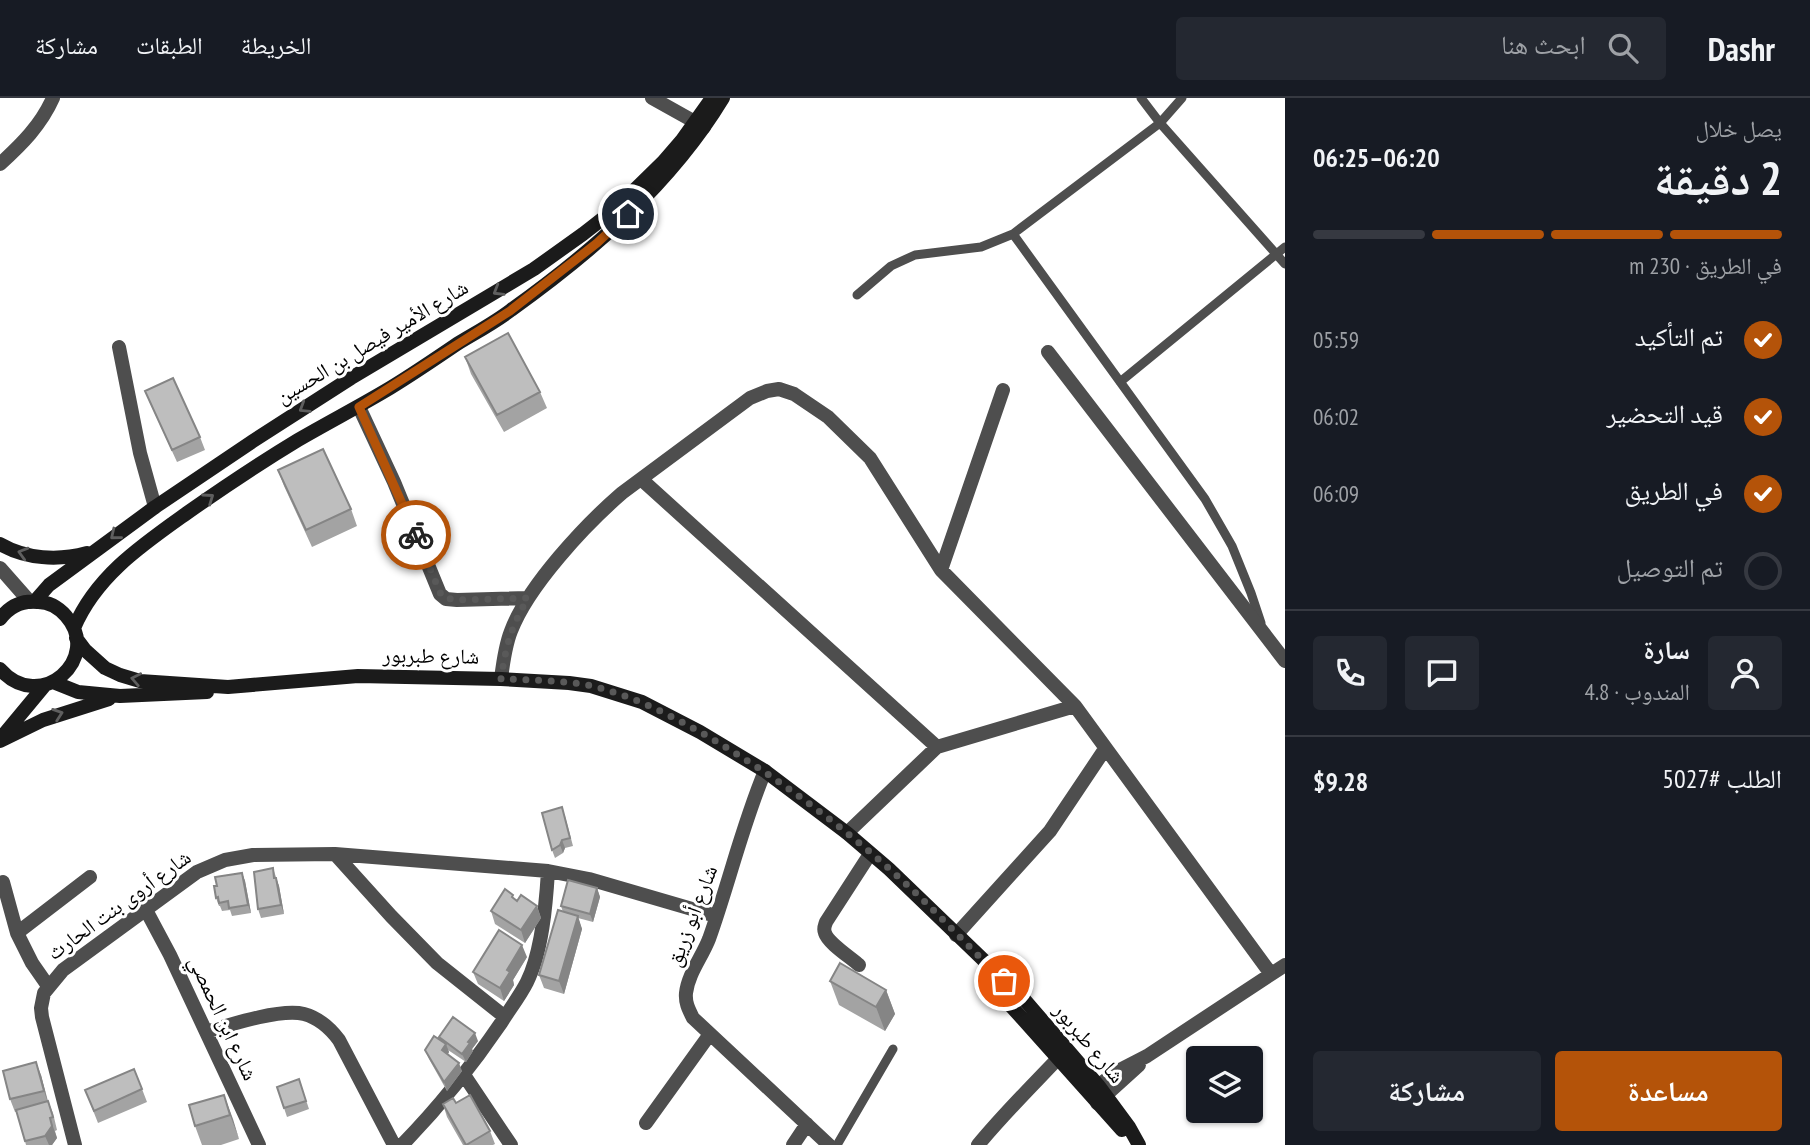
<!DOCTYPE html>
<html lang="ar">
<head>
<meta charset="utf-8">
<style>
  :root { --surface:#171b24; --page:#242831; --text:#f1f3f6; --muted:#9ea1a6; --line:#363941; --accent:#b45309 }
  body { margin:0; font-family:"PT Sans Narrow","Noto Naskh Arabic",sans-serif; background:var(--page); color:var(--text); direction:rtl; height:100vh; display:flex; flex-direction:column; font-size:26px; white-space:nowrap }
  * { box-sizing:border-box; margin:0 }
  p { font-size:23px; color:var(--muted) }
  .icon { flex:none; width:38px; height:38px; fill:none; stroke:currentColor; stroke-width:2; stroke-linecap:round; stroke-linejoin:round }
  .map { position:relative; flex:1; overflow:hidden; direction:ltr }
  .details { display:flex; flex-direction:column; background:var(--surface); width:525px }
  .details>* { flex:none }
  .tools { position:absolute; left:1186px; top:948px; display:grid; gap:14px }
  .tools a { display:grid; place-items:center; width:77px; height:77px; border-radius:7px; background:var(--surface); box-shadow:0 2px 5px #0004; font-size:35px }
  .pin { position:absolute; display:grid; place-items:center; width:60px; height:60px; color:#fff; margin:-30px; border:4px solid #fff; border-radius:50%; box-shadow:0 2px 7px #0007 }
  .courier { position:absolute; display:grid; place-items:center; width:70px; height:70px; margin:-35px; border:5px solid #b45309; border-radius:50%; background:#fff; color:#222; box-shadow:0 2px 9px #0007 }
  .summary em { font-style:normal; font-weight:800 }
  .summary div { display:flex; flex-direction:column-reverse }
  .summary { display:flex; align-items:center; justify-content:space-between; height:119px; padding:0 28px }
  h1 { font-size:46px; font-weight:800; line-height:52px }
  .bar { display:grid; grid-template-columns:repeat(4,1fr); gap:10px 7px; align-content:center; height:84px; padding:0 28px }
  .bar i { height:9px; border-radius:5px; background:var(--line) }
  .bar .active { background:var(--accent) }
  .bar p { grid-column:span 4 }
  .line { display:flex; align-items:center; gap:18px; padding:0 28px; border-top:2px solid var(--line) }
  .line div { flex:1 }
  .round { display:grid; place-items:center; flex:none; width:74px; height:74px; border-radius:7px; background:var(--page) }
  ol { padding:0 28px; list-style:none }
  li { display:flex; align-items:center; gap:21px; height:77px }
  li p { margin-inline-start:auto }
  li .icon { padding:7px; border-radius:50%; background:var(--accent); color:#fff; stroke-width:4 }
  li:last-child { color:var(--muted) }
  li i { width:38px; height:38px; border:4px solid var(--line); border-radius:50% }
  .button { display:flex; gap:14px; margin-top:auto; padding:14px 28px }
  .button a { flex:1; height:80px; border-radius:7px; background:var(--accent); color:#fff; font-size:28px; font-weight:800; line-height:80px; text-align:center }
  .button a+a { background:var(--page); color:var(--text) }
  header { display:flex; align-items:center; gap:42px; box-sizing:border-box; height:98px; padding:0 35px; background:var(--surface); border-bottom:2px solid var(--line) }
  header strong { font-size:33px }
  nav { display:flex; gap:38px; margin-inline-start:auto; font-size:24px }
  .search { width:490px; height:63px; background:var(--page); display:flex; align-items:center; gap:18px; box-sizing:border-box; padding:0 24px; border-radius:7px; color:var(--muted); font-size:26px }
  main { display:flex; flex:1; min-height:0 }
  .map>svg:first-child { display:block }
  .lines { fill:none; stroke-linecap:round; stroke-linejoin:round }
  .lane { stroke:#4e4e4e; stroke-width:9 }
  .street { stroke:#4e4e4e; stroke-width:14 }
  .secondary { stroke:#1b1b1b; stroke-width:14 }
  .wall { fill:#a3a3a3 }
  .shaded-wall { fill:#858585 }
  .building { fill:#bebebe; stroke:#858585; stroke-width:2 }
  .oneway { stroke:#5f5f5f }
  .done { stroke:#595959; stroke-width:7; stroke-dasharray:0 12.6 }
  .route { stroke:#b45309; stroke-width:9 }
  .labels { text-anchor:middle; stroke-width:6; stroke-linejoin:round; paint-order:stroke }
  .street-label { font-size:21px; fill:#000; stroke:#fff }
</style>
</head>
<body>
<header>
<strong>Dashr</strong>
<div class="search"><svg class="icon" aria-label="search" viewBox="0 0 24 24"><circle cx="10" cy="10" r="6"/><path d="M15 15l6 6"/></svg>ابحث هنا</div>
<nav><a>الخريطة</a><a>الطبقات</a><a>مشاركة</a></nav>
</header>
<main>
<section class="details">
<div class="summary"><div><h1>2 دقيقة</h1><p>يصل خلال</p></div><em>06:20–06:25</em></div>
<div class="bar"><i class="active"></i><i class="active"></i><i class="active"></i><i></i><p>في الطريق · 230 m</p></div>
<ol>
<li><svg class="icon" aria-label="check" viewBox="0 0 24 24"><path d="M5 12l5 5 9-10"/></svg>تم التأكيد<p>05:59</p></li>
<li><svg class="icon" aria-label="check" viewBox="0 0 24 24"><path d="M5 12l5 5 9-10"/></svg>قيد التحضير<p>06:02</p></li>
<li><svg class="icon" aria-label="check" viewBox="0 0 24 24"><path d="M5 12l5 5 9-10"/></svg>في الطريق<p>06:09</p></li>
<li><i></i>تم التوصيل</li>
</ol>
<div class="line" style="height:126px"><a class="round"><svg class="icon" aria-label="person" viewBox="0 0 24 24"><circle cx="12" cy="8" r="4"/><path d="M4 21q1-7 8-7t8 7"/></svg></a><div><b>سارة</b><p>المندوب · 4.8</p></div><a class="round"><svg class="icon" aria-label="chat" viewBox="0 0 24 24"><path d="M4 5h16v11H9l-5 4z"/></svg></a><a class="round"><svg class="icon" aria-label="phone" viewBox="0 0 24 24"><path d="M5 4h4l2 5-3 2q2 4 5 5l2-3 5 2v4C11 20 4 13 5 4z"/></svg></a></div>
<div class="line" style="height:91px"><div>الطلب #5027</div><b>$9.28</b></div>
<div class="button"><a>مساعدة</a><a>مشاركة</a></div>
</section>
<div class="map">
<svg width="1285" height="1047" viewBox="0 0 1285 1047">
  <rect width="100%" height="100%" fill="#fff"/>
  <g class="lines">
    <path class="lane" d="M 1141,0 L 1160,25 L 1285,166
      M 1013,136 L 1205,401 L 1232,448 L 1251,495 L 1261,525
      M 857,197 L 891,168 L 915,157 L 981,149 L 1013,136 L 1160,25 L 1182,0
      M 1120,284 L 1285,149
      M 837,1047 L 893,951"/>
    <path class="street" d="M 652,0 L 704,29
      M 0,66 C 22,46 41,27 53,0
      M 119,249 L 140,355 L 155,409
      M 1048,254 L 1285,563
      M 359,309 L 394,384 L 440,496 L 446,501 L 457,502 L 528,500
      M 641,381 L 937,649
      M 0,470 L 30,504
      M 941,472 L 1003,292
      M 501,581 C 503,565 505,548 511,533 C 528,488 585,427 622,395 L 750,300 L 767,293 L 779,291 L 794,296 L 828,319 L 870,360 L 941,472 L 1075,608 L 1271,876
      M 765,673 C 742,728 729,785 709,841 C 702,859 688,876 686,895 C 685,905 689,912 693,920 L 829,1047
      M 847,735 L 937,649 L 1075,608
      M 335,756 L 391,818 L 437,865 L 505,919
      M 3,784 L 17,835 L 32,865 L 48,888
      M 146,812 L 170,857 L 259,1047
      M 17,835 L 90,779
      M 956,837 L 1050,733 L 1105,651
      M 859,867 C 850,859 828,845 825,835 C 823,830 825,828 826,824 L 870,756
      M 206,934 C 229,927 281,910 304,916 C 319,920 330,930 339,942 L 394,1047
      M 464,977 L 511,1047
      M 1090,994 L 1116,974 L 1147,958 L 1285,867
      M 1097,1005 L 1139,967
      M 646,1025 L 710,936
      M 75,1047 L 42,919 L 41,910 L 44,895 L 63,872 L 197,774 L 225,762 L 253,757 L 335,756 L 548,773 L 589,781 L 716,818
      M 402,1047 C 439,1009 471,969 501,925 C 509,912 520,898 527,884 C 542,854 546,807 548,773
      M 793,1047 L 807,1026
      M 978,1047 C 1005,1014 1036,984 1065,953"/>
    <path class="secondary" d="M 0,446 C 26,461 58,463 87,455
      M 35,503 L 49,487 L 155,409 L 253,343 L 351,280 L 534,171 L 583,136 L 615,111 L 663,64 L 682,42 L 712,0
      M 0,521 C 9,509 22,502 38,504 C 49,504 59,510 66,518 C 103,560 40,617 0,571
      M 74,530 C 96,478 142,447 187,415 C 224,389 260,365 298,342 C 329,324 360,308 390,290 C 413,276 435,261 457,246 C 475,235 494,225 511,212 C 592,154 671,86 723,0
      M 76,540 L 85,552 L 105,570 L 120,577 L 140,583 L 228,589 L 358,578 L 501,581 L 569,585 L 591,588 L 642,604 L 700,634 L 765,673 L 847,735 L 889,771 L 1023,900 L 1098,987 L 1129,1029 L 1139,1047
      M 53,584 L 78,594 L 120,598 L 207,594
      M 1,640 L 45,587
      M 0,643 L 43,622 L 109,601
      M 986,875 L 1011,908 L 1122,1032"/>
  </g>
  <path class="wall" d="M 465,259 L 540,294 L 547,310 L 504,334 L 471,276 Z
    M 145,293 L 200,339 L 205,352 L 177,364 L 150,305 Z
    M 278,372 L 351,411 L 357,428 L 312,449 L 284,388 Z
    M 565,718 L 573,748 L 565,750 L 563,755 L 555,760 L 552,752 Z
    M 273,770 L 279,788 L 284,816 L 261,820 L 258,811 Z
    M 242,775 L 245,783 L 251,815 L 232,818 L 230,812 L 222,813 L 220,808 L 219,808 L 216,800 L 217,788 Z
    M 597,790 L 600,799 L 593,824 L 578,820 L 582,831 L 564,896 L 544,890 L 539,877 L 563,814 L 561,808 Z
    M 515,801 L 537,808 L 541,820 L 525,845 L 495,826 L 491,813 Z
    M 527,859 L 513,882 L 514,887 L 504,903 L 478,886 L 473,874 Z
    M 830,883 L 886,892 L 895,916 L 885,933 L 839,907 Z
    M 439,939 L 478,943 L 472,951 L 473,953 L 466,964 L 448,952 L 449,954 L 448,956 L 462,973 L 447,993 L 429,961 L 425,952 L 440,942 Z
    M 41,977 L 48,1003 L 53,1015 L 57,1032 L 55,1033 L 57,1040 L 52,1047 L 26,1047 L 17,1014 L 15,1014 L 10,1001 Z
    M 299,981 L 309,1011 L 287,1019 L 277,989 Z
    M 142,991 L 147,1004 L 98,1025 L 85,992 Z
    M 224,997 L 239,1041 L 221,1047 L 202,1047 L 195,1028 Z
    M 456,1005 L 490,1033 L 495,1046 L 493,1047 L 463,1047 L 447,1019 L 443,1006 Z"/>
  <path class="shaded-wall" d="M 562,742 L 565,750 L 563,755 L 560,747 Z
    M 242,775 L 245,783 L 251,815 L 248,807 Z
    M 276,780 L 279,788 L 284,816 L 281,807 Z
    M 597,790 L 600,799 L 593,824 L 590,816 Z
    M 537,808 L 541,820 L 525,845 L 521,832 Z
    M 578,818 L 582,831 L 564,896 L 559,883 Z
    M 522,847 L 527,859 L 513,882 L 514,887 L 504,903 L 500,890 L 507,872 Z
    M 886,892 L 895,916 L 885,933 L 876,909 Z
    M 475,935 L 478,943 L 472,951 L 473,953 L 466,964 L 462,956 L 468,944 Z
    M 446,946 L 449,954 L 445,960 L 442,952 Z
    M 36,964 L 41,977 L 48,1005 L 44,993 Z
    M 459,965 L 462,973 L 447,993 L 444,984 Z
    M 224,997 L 233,1021 L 239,1041 L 230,1017 Z
    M 50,1020 L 57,1040 L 52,1047 L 49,1047 L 45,1038 Z"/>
  <path class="building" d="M 508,235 L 540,294 L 497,317 L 465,259 Z
    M 173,280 L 200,339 L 172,352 L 145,293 Z
    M 323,351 L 351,411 L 306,432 L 278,372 Z
    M 562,709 L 570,740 L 562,742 L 560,747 L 552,752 L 542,715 Z
    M 273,770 L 274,780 L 276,780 L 281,807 L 258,811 L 254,774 Z
    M 242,775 L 248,807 L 229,810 L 228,803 L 219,805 L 218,799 L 216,800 L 214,788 L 217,788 L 215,779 Z
    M 568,782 L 597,790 L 590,816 L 561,808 Z
    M 505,791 L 513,797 L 512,799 L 517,803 L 521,797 L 537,808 L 521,832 L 491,813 Z
    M 558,812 L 578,818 L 559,883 L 539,877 Z
    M 499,832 L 522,847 L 507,872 L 510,874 L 500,890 L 473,874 Z
    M 840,865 L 886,892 L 876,909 L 830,883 Z
    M 453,919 L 475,935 L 468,944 L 470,945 L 462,956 L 439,939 Z
    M 434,938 L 446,946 L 442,952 L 459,965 L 444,984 L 425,952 Z
    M 36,964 L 44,993 L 10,1001 L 3,973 Z
    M 134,971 L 142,991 L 94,1013 L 85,992 Z
    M 299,981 L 306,1003 L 284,1010 L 277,989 Z
    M 224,997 L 230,1017 L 195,1028 L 189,1007 Z
    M 470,997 L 490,1033 L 466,1047 L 443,1006 L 453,1000 L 456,1005 Z
    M 48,1003 L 53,1019 L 50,1020 L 52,1028 L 45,1038 L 25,1043 L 16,1012 Z"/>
  <defs><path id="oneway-chevron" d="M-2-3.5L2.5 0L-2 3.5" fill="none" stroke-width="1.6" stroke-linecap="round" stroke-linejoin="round" transform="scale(1.75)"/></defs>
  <g class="oneway">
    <use href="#oneway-chevron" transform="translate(498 193) rotate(149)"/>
    <use href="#oneway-chevron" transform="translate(304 310) rotate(148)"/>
    <use href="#oneway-chevron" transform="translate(209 400) rotate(-35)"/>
    <use href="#oneway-chevron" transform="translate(115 437) rotate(141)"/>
    <use href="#oneway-chevron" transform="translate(23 455) rotate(-164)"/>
    <use href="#oneway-chevron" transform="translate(136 581) rotate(-169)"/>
    <use href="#oneway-chevron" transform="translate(58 616) rotate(-19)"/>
  </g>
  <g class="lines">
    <path class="done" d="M 416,437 L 442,499 L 457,502 L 528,500 C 511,529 506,547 501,581 C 531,582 562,582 592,588 C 634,598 672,618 709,639 C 785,684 857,739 921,800 C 949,827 976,856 1004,883"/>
    <path class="route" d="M 416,437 L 359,309 L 510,213 L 597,145 L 628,116"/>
  </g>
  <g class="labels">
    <g class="street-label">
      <text transform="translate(372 244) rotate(-31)" y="7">شارع الأمير فيصل بن الحسين</text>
      <text transform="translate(431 558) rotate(1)" y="7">شارع طبربور</text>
      <text transform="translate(119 807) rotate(-36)" y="7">شارع أروى بنت الحارث</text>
      <text transform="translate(692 818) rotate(-69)" y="7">شارع أبو زريق</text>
      <text transform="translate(223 920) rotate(65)" y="7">شارع ابن الحمصي</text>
      <text transform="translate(1089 945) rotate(50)" y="7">شارع طبربور</text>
    </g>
  </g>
</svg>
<div class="tools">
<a><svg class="icon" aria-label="layers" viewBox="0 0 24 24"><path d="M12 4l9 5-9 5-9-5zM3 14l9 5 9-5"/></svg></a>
</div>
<div class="pin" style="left:1004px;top:883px;background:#ea580c"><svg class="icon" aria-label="bag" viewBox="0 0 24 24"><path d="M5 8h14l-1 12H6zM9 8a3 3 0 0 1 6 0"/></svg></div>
<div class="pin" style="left:628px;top:116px;background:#1f2937"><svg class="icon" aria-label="home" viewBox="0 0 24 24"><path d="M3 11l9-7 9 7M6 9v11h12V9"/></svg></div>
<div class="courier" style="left:416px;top:437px"><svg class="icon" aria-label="bike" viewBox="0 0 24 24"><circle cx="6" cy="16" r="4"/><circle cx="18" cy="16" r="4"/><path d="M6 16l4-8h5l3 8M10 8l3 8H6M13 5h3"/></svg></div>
</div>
</main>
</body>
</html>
